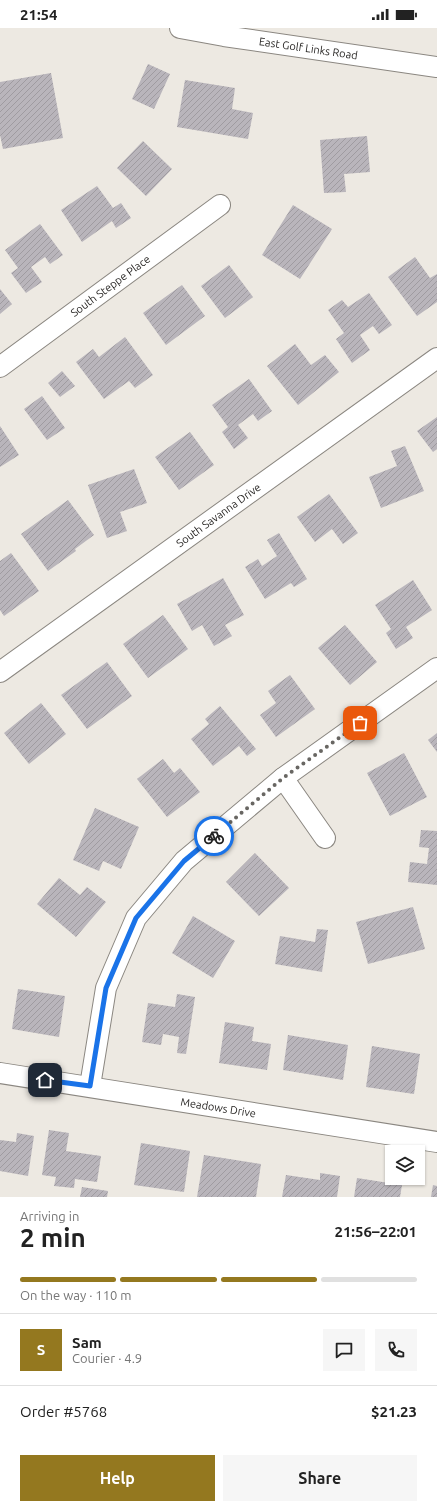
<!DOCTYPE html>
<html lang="en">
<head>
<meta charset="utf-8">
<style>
  :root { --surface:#fff; --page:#f6f6f6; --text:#222; --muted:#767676; --line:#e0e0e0; --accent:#94781f }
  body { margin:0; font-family:Ubuntu,sans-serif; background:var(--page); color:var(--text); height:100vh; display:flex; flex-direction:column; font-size:15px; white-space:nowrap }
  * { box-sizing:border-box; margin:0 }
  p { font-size:13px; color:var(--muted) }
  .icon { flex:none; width:22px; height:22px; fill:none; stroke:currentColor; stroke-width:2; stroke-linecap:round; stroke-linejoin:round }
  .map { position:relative; height:1169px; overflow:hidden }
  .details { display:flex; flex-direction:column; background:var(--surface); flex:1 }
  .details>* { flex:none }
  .fabs { position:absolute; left:385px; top:1117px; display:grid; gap:8px }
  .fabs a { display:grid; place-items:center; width:40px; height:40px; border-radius:0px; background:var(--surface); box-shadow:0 1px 3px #0004; font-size:20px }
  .pin { position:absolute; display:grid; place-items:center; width:34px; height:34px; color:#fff; margin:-17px; border-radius:8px; box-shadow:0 2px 6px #0006 }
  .courier { position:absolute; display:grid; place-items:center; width:40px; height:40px; margin:-20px; border:3px solid #1a73e8; border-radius:50%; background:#fff; color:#222; box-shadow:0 1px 5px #0007 }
  .overview em { font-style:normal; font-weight:600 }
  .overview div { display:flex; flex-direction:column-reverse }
  .overview { display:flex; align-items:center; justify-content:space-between; height:68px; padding:0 20px }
  h1 { font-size:26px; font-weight:600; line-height:30px }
  .bar { display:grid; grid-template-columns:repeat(4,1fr); gap:6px 4px; align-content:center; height:48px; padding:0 20px }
  .bar i { height:5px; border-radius:3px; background:var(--line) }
  .bar .selected { background:var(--accent) }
  .bar p { grid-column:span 4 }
  .line { display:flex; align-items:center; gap:10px; padding:0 20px; border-top:1px solid var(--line) }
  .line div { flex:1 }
  .round { display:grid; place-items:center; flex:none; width:42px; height:42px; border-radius:0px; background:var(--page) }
  .cta { display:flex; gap:8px; margin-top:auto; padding:8px 20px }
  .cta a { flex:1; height:46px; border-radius:0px; background:var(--accent); color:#fff; font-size:16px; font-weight:600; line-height:46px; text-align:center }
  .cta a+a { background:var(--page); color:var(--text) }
  .status { display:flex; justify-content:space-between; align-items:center; height:28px; padding:0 20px; background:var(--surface); direction:ltr }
  .status svg { height:11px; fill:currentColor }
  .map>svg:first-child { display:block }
  .building { fill:url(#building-hatch) }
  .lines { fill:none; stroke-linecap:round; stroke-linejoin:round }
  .street-casing { stroke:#8b8781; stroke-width:22 }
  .street { stroke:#fff; stroke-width:20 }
  .done { stroke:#686662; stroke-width:4; stroke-dasharray:0 7.2 }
  .route { stroke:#1a73e8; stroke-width:5 }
  .labels { text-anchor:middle; stroke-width:3; stroke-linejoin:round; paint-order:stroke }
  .street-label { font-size:11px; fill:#211f1d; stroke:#ede9e2 }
</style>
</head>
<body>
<div class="status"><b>21:54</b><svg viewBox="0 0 49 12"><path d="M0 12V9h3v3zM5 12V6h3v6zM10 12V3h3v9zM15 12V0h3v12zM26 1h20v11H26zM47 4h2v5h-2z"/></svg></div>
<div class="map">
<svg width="437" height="1169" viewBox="0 0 437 1169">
  <defs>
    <pattern id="building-hatch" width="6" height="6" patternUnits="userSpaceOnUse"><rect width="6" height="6" fill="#b9b5bb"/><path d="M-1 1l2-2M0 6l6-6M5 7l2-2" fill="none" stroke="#9f9ba0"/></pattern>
  </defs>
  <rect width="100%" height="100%" fill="#ede9e2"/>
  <path class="building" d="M 148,36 L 170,46 L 154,81 L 132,71 Z
    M 51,45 L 63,110 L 3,121 L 0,107 L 0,54 Z
    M 185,52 L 235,60 L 232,81 L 253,85 L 248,111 L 177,99 Z
    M 367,108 L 370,144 L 344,146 L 346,164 L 324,165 L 320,112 Z
    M 143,113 L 172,141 L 146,168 L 117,140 Z
    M 97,158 L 113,180 L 121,175 L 131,190 L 116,200 L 112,193 L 82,214 L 61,182 Z
    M 293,177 L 332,201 L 300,251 L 262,227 Z
    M 40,196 L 63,227 L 50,236 L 45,229 L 31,239 L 42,254 L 26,265 L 11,245 L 18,240 L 5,222 Z
    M 415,229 L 430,250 L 437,246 L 437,274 L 417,288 L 388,249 Z
    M 229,237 L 253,269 L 225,290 L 201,258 Z
    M 182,257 L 205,288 L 166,317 L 143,285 Z
    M 0,261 L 12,276 L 0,286 Z
    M 369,265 L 392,297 L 379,306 L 373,298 L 360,307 L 370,322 L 352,335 L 336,311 L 344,305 L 328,282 L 342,272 L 348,279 Z
    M 125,309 L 153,347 L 135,360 L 129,353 L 104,371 L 76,334 L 93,321 L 99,329 Z
    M 295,316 L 311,337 L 325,327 L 339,344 L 298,377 L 267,338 Z
    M 62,343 L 75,358 L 60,369 L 48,355 Z
    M 249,351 L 272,383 L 258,393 L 253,386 L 238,397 L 248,410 L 234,421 L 222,404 L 228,399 L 212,377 Z
    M 42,368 L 65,400 L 47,412 L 24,381 Z
    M 437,389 L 437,421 L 433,424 L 417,403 Z
    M 0,398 L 19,427 L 0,439 Z
    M 190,404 L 214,437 L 179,462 L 155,429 Z
    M 405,418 L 424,463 L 381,480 L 369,449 L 397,438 L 391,423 Z
    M 134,441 L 147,475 L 120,484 L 127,503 L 107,510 L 88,457 Z
    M 329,466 L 358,505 L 343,516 L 332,501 L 315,514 L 297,489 Z
    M 68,472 L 94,507 L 75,521 L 76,523 L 48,543 L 21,506 Z
    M 279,505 L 307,551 L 294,559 L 291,555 L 265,571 L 245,539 L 258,531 L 262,538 L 277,528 L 267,512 Z
    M 11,525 L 39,563 L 4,588 L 0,582 L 0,533 Z
    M 223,550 L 244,587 L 225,597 L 232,608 L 214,618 L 202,597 L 192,603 L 177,576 Z
    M 413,552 L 432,582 L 406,599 L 413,610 L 396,621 L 386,605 L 391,601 L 375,577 Z
    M 163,587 L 188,621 L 148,650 L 123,616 Z
    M 345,597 L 377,634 L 350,657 L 318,620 Z
    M 107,634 L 132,668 L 87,701 L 61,667 Z
    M 290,647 L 315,681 L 276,709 L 260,687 L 276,675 L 268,663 Z
    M 41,675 L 66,706 L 29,736 L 4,705 Z
    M 220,678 L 256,721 L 247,728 L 239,718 L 213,738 L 191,711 L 209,696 L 205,691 Z
    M 437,705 L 437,724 L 428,712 Z
    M 404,725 L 427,769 L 390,788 L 367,745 Z
    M 163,731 L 174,745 L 180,740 L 200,764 L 167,789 L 137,751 Z
    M 95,780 L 139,799 L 121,841 L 103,833 L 99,843 L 73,832 Z
    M 421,802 L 437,803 L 437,857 L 408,854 L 410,834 L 427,836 L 429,820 L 419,819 Z
    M 255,825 L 289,860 L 259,888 L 226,854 Z
    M 59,850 L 80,867 L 87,859 L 106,874 L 76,909 L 37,876 Z
    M 413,879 L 425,921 L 368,936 L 356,894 Z
    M 193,888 L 235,913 L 213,950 L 172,925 Z
    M 317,901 L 328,902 L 322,944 L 275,936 L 280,908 L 315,914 Z
    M 18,961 L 65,968 L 59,1009 L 12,1001 Z
    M 177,966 L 195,969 L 186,1026 L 177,1025 L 179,1009 L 163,1006 L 161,1017 L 142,1014 L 148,975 L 175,979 Z
    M 225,994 L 254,999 L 252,1013 L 271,1016 L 267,1042 L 219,1035 Z
    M 288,1007 L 348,1017 L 343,1052 L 283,1042 Z
    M 372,1018 L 420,1026 L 414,1066 L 366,1059 Z
    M 49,1102 L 69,1105 L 66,1123 L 101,1128 L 97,1154 L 75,1151 L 74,1160 L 54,1158 L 56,1149 L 42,1147 Z
    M 17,1105 L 34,1108 L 28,1148 L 0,1143 L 0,1112 L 16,1114 Z
    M 141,1115 L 190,1123 L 184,1164 L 134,1157 Z
    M 204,1127 L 261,1136 L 256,1169 L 197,1169 Z
    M 320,1145 L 340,1148 L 337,1169 L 282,1169 L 286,1147 L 320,1152 Z
    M 357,1150 L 402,1157 L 400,1169 L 354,1169 Z
    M 433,1157 L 437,1158 L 437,1169 L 431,1169 Z
    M 82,1159 L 108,1163 L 107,1169 L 80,1169 Z"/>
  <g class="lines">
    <g class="street-casing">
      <g id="street">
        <path id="s1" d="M 180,0 L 224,8 L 437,39"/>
        <path id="s2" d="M 0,339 L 220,177"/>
        <path id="s3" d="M 0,644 L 437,330"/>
        <path d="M 283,750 L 325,810"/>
        <path id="s4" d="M 0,1045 L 437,1114"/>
        <path d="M 90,1058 L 106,960 L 136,890 L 184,833 L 283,750 L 437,640"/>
      </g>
    </g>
    <use href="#street" class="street"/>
  </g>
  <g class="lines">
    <path class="done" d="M 214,808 L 283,750 L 360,695"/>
    <path class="route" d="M 45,1052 L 90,1058 L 106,960 L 136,890 L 184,833 L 214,808"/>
  </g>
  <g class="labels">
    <g class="street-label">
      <text dy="4" stroke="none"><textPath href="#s1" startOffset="130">East Golf Links Road</textPath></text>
      <text dy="4" stroke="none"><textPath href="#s2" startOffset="137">South Steppe Place</textPath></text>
      <text dy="4" stroke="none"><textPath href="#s3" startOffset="269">South Savanna Drive</textPath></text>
      <text dy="4" stroke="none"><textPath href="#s4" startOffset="221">Meadows Drive</textPath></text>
    </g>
  </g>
</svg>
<div class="fabs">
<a><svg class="icon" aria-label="layers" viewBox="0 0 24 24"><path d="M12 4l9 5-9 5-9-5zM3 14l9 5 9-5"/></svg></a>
</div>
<div class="pin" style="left:360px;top:695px;background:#ea580c"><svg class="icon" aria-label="bag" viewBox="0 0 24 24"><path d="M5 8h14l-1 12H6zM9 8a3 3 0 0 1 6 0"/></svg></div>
<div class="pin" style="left:45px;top:1052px;background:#1f2937"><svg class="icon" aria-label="home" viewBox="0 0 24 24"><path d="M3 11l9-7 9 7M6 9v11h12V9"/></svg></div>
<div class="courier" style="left:214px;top:808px"><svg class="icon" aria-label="bike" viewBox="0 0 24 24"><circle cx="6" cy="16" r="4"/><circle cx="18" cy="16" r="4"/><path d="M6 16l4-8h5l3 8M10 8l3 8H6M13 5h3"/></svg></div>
</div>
<section class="details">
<div class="overview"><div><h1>2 min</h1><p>Arriving in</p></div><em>21:56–22:01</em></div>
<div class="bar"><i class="selected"></i><i class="selected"></i><i class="selected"></i><i></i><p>On the way · 110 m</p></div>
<div class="line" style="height:72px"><b class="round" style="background:var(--accent);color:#fff">S</b><div><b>Sam</b><p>Courier · 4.9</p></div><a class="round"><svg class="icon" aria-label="chat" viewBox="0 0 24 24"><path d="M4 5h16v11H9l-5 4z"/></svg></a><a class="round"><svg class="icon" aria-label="phone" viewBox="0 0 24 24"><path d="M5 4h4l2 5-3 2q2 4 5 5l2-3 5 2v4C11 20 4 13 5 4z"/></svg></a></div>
<div class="line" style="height:52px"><div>Order #5768</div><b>$21.23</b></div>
<div class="cta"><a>Help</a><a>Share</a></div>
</section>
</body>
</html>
